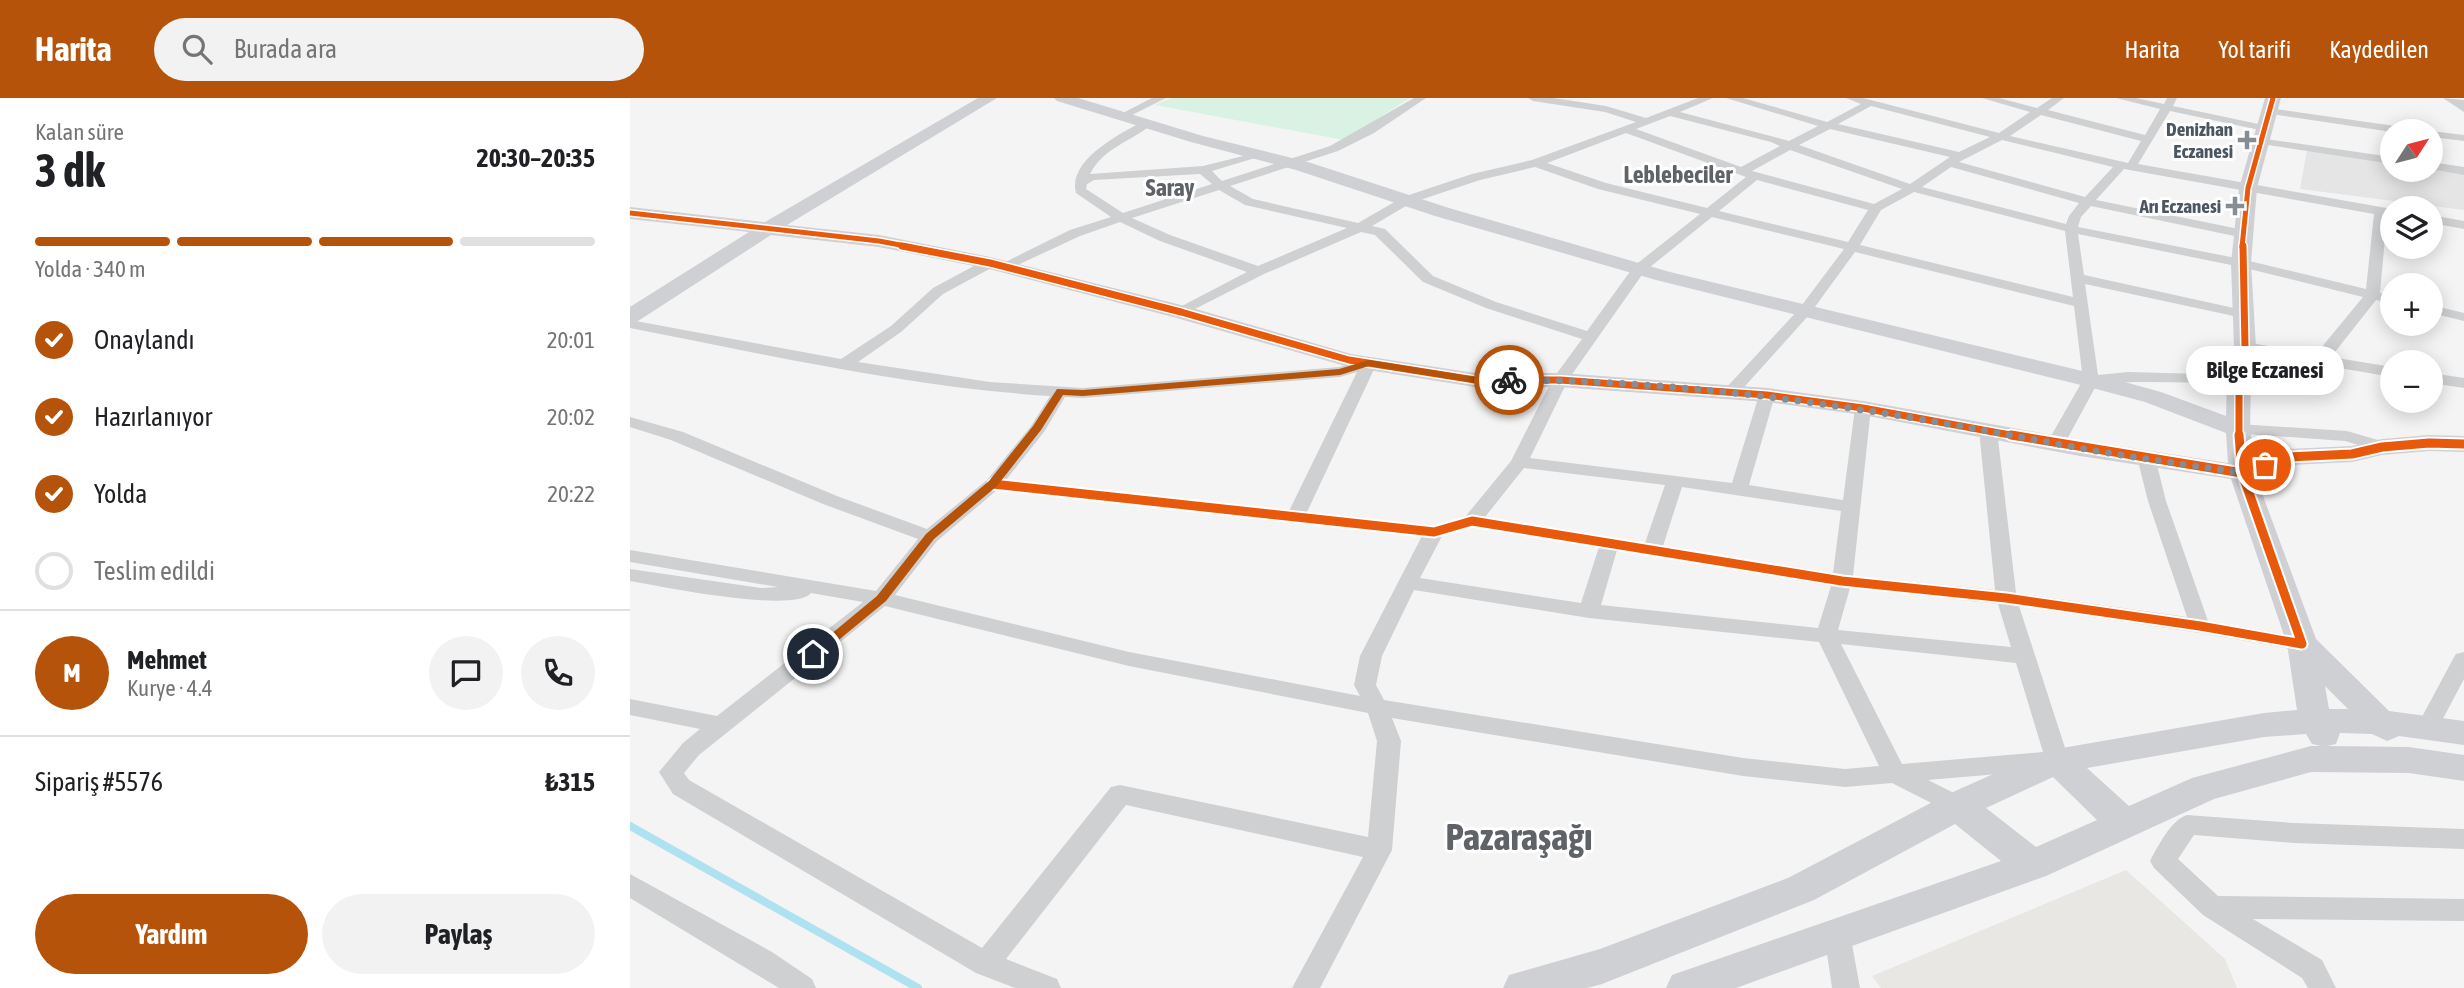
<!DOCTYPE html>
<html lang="tr">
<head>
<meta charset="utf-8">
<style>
  :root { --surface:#fff; --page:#f2f2f2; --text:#202124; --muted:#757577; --line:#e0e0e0; --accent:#b45309 }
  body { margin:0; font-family:"Asap Condensed",sans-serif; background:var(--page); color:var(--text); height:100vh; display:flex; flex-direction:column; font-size:26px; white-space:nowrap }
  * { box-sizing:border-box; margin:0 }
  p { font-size:23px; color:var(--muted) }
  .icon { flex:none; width:38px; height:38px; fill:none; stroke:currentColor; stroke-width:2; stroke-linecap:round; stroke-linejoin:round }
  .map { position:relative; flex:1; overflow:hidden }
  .sheet { display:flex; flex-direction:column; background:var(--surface); width:630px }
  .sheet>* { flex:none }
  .needle { width:46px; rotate:54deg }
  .fabs { position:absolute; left:1750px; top:21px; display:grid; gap:14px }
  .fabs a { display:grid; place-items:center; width:63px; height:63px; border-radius:50%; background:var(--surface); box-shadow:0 4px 18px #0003; font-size:35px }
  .pin { position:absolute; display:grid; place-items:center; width:60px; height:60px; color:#fff; margin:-30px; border:4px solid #fff; border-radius:50%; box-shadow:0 2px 7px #0007 }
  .courier { position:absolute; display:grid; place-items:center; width:70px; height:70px; margin:-35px; border:5px solid #b45309; border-radius:50%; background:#fff; color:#222; box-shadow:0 2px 9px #0007 }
  .bubble { position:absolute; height:49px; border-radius:24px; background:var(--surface); box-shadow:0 4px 18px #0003; font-size:23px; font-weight:700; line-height:49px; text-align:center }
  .summary em { font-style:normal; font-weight:700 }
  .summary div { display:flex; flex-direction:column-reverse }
  .summary { display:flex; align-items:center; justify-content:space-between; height:119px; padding:0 35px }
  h1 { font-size:46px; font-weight:700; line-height:52px }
  .bar { display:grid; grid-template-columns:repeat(4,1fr); gap:10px 7px; align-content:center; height:84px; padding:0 35px }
  .bar i { height:9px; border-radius:5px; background:var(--line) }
  .bar .on { background:var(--accent) }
  .bar p { grid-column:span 4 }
  .line { display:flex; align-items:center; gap:18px; padding:0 35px; border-top:2px solid var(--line) }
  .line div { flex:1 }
  .round { display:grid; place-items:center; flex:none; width:74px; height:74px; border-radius:37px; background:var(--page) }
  ol { padding:0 35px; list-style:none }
  li { display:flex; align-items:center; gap:21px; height:77px }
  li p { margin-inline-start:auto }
  li .icon { padding:7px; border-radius:50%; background:var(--accent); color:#fff; stroke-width:4 }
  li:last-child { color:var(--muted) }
  li i { width:38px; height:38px; border:4px solid var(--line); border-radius:50% }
  .cta { display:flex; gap:14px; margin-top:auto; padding:14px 35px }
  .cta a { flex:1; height:80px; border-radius:42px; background:var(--accent); color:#fff; font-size:28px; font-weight:700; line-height:80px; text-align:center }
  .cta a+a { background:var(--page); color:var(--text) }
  header { display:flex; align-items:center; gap:42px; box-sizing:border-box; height:98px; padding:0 35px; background:var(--accent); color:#fff }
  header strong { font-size:33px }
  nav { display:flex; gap:38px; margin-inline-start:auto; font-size:24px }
  .search { width:490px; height:63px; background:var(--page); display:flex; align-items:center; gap:18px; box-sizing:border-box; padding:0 24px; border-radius:38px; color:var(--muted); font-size:26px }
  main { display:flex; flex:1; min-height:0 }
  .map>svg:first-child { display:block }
  .commercial { fill:#e8e7e3 }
  .education { fill:#e6e5e6 }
  .green { fill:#d9f2e3 }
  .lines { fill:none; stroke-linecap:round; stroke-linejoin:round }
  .stream { stroke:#aee2f0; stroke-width:8 }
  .street { fill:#ced0d2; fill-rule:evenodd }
  .secondary { fill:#ced0d4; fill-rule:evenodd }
  .cycleway-far2-casing { stroke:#fff; stroke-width:8 }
  .cycleway-far1-casing { stroke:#fff; stroke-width:10 }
  .cycleway-casing { stroke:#fff; stroke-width:13 }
  .cycleway-far2 { stroke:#e8590c; stroke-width:5 }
  .cycleway-far1 { stroke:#e8590c; stroke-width:7 }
  .cycleway { stroke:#e8590c; stroke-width:9 }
  .route { fill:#b45309 }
  .done { stroke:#868d94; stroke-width:7; stroke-dasharray:0 12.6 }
  .poi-dot { fill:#868d94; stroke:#fff; stroke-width:2.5 }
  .labels { text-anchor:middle; stroke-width:6; stroke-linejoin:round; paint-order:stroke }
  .far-poi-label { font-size:19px; font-weight:bold; fill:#4a5661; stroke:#fff; text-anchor:end }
  .far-district-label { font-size:24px; font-weight:bold; fill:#5f6368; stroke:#fff }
  .near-district-label { font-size:37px; font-weight:bold; fill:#5f6368; stroke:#fff }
</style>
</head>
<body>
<header>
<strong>Harita</strong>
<div class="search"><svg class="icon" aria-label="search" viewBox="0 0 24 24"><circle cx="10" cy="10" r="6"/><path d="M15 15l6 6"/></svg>Burada ara</div>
<nav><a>Harita</a><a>Yol tarifi</a><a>Kaydedilen</a></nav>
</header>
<main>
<section class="sheet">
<div class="summary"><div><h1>3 dk</h1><p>Kalan süre</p></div><em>20:30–20:35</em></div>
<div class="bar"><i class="on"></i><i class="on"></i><i class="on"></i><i></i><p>Yolda · 340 m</p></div>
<ol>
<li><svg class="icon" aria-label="check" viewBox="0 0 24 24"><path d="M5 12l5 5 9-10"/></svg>Onaylandı<p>20:01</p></li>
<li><svg class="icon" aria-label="check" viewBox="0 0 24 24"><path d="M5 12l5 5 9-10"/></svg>Hazırlanıyor<p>20:02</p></li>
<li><svg class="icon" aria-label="check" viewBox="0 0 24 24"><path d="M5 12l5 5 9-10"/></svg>Yolda<p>20:22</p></li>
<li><i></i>Teslim edildi</li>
</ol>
<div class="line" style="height:126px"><b class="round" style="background:var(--accent);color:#fff">M</b><div><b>Mehmet</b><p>Kurye · 4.4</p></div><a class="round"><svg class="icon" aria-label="chat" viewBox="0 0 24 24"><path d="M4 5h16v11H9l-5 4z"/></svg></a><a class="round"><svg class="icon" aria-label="phone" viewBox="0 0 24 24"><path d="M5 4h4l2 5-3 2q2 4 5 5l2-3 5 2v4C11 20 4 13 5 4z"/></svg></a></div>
<div class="line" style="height:91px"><div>Sipariş #5576</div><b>₺315</b></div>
<div class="cta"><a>Yardım</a><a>Paylaş</a></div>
</section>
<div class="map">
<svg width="1834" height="890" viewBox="0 0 1834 890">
  <rect width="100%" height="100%" fill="#f4f4f4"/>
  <path class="commercial" d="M 1496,772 L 1595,861 L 1607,890 L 1251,890 L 1242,878 Z"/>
  <path class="education" d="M 1677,52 L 1762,65 L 1762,72 L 1801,70 L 1834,75 L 1834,112 L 1670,91 Z"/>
  <path class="green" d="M 541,0 L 780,0 L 714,42 L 525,7 Z"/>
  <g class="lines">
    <path class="stream" d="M 0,728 L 288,890"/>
    <path class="street" d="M 522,0 L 536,0 L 496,20 L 487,18 Z
      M 784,0 L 796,0 L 744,35 L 708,53 L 600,88 L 623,101 L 728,125 L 773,99 L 842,76 L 902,62 L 1006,24 L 975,14 L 903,3 L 898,0 L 924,0 L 976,8 L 1016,20 L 1068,0 L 1083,0 L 1050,14 L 1159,43 L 1188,28 L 1096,0 L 1113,0 L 1197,24 L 1231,6 L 1216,0 L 1233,0 L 1369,35 L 1400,14 L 1352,0 L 1369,0 L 1407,10 L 1422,0 L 1434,0 L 1418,12 L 1515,37 L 1530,11 L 1486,0 L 1506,0 L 1534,6 L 1537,0 L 1547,0 L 1543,8 L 1638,28 L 1638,32 L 1634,33 L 1540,13 L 1508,66 L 1762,111 L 1762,119 L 1757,118 L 1750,195 L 1762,198 L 1762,206 L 1746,202 L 1701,259 L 1762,269 L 1762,279 L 1698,268 L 1696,275 C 1681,284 1664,283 1648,284 C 1587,288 1527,281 1467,286 L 1435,345 L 1426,350 L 1417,345 L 1453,282 L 1444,208 L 1225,154 L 1179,217 L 1107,297 L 1101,299 L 1093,294 L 1095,291 L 1169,211 L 1214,151 L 1082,119 L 1014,174 L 938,282 L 900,360 L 1102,385 L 1129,297 L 1137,292 L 1145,297 L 1119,387 L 1213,402 L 1225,310 L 1227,306 L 1239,306 L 1241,310 L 1223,478 L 1365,492 L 1349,332 L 1358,327 L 1367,332 L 1386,495 L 1557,519 L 1518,403 L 1507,359 L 1516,354 L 1525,359 L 1536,403 L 1578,523 L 1680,541 L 1683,546 L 1680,551 L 1672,553 L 1570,535 L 1389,508 L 1439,662 L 1435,668 L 1427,671 L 1298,682 L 1336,701 L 1339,708 L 1336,715 L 1327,718 L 1262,685 L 1215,689 L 1113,678 L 762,620 L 771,643 L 762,752 L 690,890 L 662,890 L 733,759 L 496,707 L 376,861 L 427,881 L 431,890 L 385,890 L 346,875 L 43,696 L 29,674 L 53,645 L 70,631 L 0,617 L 0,601 L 87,618 L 233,504 L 181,495 C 164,516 29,488 0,483 L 0,471 L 131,490 L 148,489 L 0,464 L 0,452 L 246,493 L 288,441 L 193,406 L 41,342 L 0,329 L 0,319 L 53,334 L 207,398 L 297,431 L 357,382 L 401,328 L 420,298 C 278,289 139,257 0,230 L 0,222 L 211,261 L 261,228 L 303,190 L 355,162 L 365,162 L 365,168 L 313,196 L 271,234 L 228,264 L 360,284 L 453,290 L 709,269 L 739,260 L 745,262 L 747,265 L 677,414 L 803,428 L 835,419 L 881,363 L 922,282 L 952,241 L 856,210 L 793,184 L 745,137 L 731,134 L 634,176 L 551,218 L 546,217 L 544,214 L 546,211 L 617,174 L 530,143 L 490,124 L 450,138 L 377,172 L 367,172 L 365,169 L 440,132 L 481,119 L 446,95 C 437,63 489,36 512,24 L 522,26 C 501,44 474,49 460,76 L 573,68 L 629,54 L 635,57 L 582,73 L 592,83 L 700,48 ZM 1241,8 L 1360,39 L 1329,54 L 1208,26 ZM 1411,17 L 1511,43 L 1498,65 L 1380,38 ZM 1040,18 L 1141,44 L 1150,48 L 1111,69 L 1006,31 ZM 1200,31 L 1320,59 L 1280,86 L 1169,47 ZM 996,35 L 1116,79 L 1077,110 L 976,85 L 917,65 ZM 1372,42 L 1483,69 L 1455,99 L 1329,64 ZM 1160,52 L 1272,91 L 1244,106 L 1122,73 ZM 905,69 L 968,91 L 1070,116 L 1004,168 L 957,233 L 866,204 L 803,178 L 755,131 L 742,128 L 781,105 L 850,82 ZM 1321,69 L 1449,105 L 1439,118 L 1436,126 L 1292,89 ZM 1494,71 L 1744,116 L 1736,191 L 1611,161 L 1448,129 L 1451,119 L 1461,108 L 1614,140 L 1621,136 L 1614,132 L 1466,102 ZM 570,76 L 582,86 L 493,115 L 456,91 L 457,86 L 464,82 ZM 1127,82 L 1238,112 L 1218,144 L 1089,113 ZM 589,92 L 615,107 L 717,130 L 628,168 L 540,137 L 502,120 ZM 1284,94 L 1435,133 L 1443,199 L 1230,147 L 1251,112 ZM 1448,136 L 1611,169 L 1733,199 L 1686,256 L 1615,244 L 1607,249 L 1615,254 L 1682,265 L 1682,270 L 1678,272 L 1609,277 L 1498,274 L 1468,277 L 1455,186 L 1613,220 L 1620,216 L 1613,212 L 1454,177 ZM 727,274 L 659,413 L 376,382 L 414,334 L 435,299 L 453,300 L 710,279 ZM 894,370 L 1035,387 L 1015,445 L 855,419 ZM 1052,389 L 1211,413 L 1203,475 L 1033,448 ZM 367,392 L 792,438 L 730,558 L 724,587 L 730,598 L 499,554 L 265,497 L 307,443 ZM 843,429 L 969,449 L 951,505 L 790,480 L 812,438 ZM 987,452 L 1201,488 L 1188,530 L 971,507 ZM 1220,490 L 1368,506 L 1381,549 L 1208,532 ZM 784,492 L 959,520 L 1189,544 L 1249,668 L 1215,671 L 1113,660 L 754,602 L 746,587 L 752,558 ZM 255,508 L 499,568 L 738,615 L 747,643 L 738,739 L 490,687 L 481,689 L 352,850 L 59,682 L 54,675 L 69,657 ZM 1211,546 L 1386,565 L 1413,654 L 1272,666 Z
      M 1639,10 L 1779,30 L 1785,33 L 1762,34 L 1635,15 L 1634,13 Z
      M 1799,33 L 1801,33 L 1834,37 L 1834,43 L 1801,39 Z
      M 1629,40 L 1762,59 L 1762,66 L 1625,45 L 1623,43 Z
      M 1801,64 L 1834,69 L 1834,77 L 1801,71 Z
      M 1801,117 L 1834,123 L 1834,131 L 1801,125 Z
      M 1801,207 L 1834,215 L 1834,223 L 1801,215 Z
      M 1801,275 L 1834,280 L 1834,290 L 1801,285 Z
      M 1608,326 L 1717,333 L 1758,345 L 1761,349 L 1752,354 L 1715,343 L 1602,335 L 1599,331 L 1602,327 Z
      M 1834,554 L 1834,581 L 1808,630 L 1805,636 L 1797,638 L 1789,636 L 1786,630 L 1823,561 L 1826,556 Z
      M 1557,717 L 1664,725 L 1834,731 L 1834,751 L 1664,745 L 1564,737 L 1548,761 L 1588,798 L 1834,801 L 1834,823 L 1623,821 L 1692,862 L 1706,890 L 1678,890 L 1672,880 L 1573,817 L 1524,770 L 1520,763 C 1528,748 1541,722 1557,717 Z
      M 0,776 L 142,854 L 182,881 L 186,890 L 149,890 L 0,800 Z
      M 1207,823 L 1217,827 L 1220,835 L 1230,890 L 1202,890 L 1194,835 L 1197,827 Z"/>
    <path class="secondary" d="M 348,0 L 367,0 L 157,127 L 249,137 L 360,159 L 559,209 L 721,256 L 845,275 L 930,275 L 1137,290 L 1233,303 L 1450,342 L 1598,365 L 1596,335 L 1515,304 L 1455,288 L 1026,182 L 805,118 L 666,72 L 561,44 L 427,3 L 424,0 L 448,0 L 573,38 L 678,64 L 819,110 L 1040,174 L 1469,277 L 1531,294 L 1596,318 L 1597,282 L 1604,249 L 1601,165 L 1609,90 L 1635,0 L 1651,0 L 1627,90 L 1621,165 L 1626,249 L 1621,282 L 1620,331 L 1624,362 L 1658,351 L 1722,348 L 1752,341 L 1799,337 L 1834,338 L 1834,354 L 1799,353 L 1752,357 L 1722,364 L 1661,367 L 1626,379 L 1686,541 L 1759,613 L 1834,623 L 1834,647 L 1769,638 L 1757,643 L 1742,636 L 1710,635 L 1706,646 L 1697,648 L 1779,649 L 1834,657 L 1834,683 L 1779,675 L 1681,674 L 1584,701 L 1416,778 L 1106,890 L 1036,890 L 1042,877 L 1371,763 L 1325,726 L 1184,802 L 972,886 L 957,890 L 873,890 L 879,877 L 970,851 L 1158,780 L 1314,698 L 1415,653 L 1634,615 L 1667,612 L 1657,546 L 1601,381 L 1450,358 L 1233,317 L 1137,304 L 930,289 L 845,289 L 719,269 L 543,219 L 359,171 L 249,149 L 141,137 L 8,223 L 0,224 L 0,209 L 119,134 L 0,121 L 0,109 L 135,124 ZM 1695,588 L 1718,611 L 1699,611 ZM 1676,636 L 1682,646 L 1691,648 L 1681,648 L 1562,680 L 1499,708 L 1457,670 L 1634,639 ZM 1423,679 L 1467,722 L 1406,749 L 1356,710 Z
      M 1813,0 L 1834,2 L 1834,14 Z"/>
    <g class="cycleway-far2-casing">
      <path id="cycleway-far2" d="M 0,115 L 249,143 L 281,149
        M 1612,149 L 1618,90 L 1643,0"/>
    </g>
    <g class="cycleway-far1-casing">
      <path id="cycleway-far1" d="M 272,148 L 360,165 L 551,214 L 719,262 L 845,282 L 930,282 L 1137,297 L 1233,310 L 1391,339
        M 1609,339 L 1609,282 L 1615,249 L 1613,148"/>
    </g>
    <g class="cycleway-casing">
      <path id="cycleway" d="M 1381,337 L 1612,375 L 1658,359 L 1722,356 L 1752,349 L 1799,345 L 1834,346
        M 363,386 L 804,434 L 842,423 L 1212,483 L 1376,500 L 1570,528 L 1672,546 L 1612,375 L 1609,337"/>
    </g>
    <use href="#cycleway-far2" class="cycleway-far2"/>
    <use href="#cycleway-far1" class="cycleway-far1"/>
    <use href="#cycleway" class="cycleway"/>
  </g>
  <path class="route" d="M 739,262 L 845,279 L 879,279 L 884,282 L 879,285 L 845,285 L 739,268 L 710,277 L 453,298 L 433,297 L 411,332 L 367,388 L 304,441 L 256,503 L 188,559 L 179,559 L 177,556 L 247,498 L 296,436 L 359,383 L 403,328 L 427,291 L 453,292 L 709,271 Z"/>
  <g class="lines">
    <path class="done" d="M 879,282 C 1072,282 1260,314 1449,350 C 1503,360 1557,366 1612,375 L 1635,367"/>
  </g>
  <g class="poi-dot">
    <path d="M1613.5 31.5h7v7h7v7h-7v7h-7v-7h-7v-7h7z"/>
    <path d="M1601.5 97.5h7v7h7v7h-7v7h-7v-7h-7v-7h7z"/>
  </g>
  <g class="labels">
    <g class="far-poi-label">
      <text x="1603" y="38">Denizhan<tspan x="1603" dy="22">Eczanesi</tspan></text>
      <text x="1591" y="115">Arı Eczanesi</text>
    </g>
    <g class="far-district-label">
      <text x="1048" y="85">Leblebeciler</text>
      <text x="540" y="98">Saray</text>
    </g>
    <g class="near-district-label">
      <text x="889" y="752">Pazaraşağı</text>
    </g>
  </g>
</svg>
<div class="fabs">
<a><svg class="needle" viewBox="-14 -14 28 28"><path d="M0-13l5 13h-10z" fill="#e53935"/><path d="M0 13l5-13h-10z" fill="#757577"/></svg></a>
<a><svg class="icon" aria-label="layers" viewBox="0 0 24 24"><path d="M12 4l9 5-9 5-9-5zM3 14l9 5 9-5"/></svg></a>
<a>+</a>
<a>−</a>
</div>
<div class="pin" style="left:1635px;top:367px;background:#ea580c"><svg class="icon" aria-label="bag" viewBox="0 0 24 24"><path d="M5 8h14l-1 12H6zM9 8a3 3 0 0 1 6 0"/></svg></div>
<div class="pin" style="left:183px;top:556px;background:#1f2937"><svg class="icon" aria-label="home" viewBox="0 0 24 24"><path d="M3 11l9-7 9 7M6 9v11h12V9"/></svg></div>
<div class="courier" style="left:879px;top:282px"><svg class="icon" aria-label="bike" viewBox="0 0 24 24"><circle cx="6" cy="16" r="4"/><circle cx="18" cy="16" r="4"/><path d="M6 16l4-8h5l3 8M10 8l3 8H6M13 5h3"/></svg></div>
<div class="bubble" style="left:1556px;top:248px;width:158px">Bilge Eczanesi</div>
</div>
</main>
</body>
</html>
